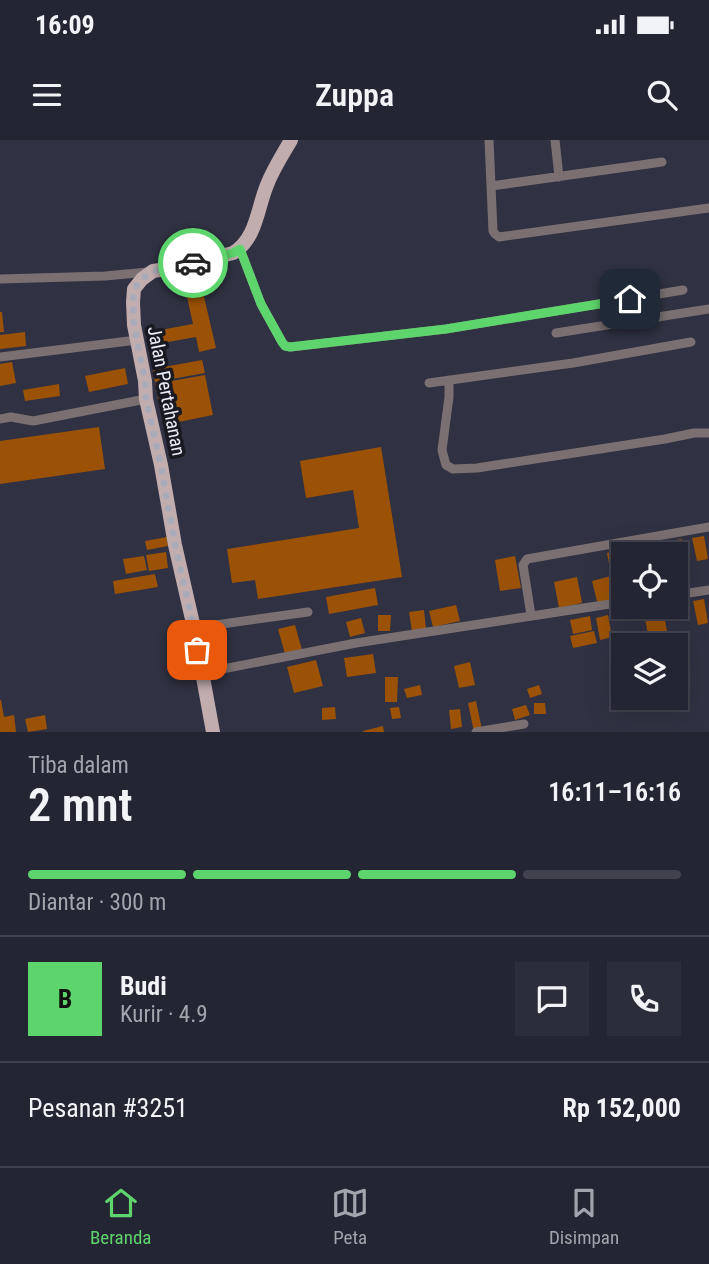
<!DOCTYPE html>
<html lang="id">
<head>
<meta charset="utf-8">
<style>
  :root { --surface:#242532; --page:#2c2d3a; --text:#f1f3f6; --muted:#a3a5ac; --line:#41424d; --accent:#5dd56c }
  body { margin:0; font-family:"Roboto Condensed",sans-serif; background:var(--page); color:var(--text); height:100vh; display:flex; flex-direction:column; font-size:26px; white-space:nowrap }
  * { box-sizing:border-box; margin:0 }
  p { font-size:23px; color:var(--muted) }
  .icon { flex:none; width:38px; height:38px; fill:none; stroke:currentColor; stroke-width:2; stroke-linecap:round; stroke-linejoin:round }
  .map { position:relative; height:592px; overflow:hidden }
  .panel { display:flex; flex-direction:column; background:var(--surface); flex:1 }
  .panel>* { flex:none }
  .buttons { position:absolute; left:611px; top:402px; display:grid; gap:14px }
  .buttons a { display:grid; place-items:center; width:77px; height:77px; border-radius:0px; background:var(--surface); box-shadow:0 7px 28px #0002,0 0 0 2px var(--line); font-size:35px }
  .pin { position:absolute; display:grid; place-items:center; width:60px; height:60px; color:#fff; margin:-30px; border-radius:14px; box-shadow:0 4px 10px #0006 }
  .courier { position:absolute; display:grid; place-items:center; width:70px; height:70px; margin:-35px; border:5px solid #5dd56c; border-radius:50%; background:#fff; color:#222; box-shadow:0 2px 9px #0007 }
  .head em { font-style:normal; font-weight:600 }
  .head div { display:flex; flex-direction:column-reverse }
  .head { display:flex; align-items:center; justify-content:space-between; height:119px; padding:0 28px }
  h1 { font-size:46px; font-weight:600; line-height:52px }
  .bar { display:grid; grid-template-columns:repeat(4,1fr); gap:10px 7px; align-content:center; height:84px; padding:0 28px }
  .bar i { height:9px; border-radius:5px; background:var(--line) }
  .bar .selected { background:var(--accent) }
  .bar p { grid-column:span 4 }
  .line { display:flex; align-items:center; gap:18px; padding:0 28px; border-top:2px solid var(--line) }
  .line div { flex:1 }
  .round { display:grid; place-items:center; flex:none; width:74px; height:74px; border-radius:0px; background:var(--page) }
  .status { display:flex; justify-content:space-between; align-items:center; height:49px; padding:0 35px; background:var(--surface); direction:ltr }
  .status svg { height:19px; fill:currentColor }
  header { display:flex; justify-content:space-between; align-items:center; height:91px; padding:0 28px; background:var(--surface); font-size:32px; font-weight:600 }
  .tab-bar { display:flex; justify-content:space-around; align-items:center; height:98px; border-top:2px solid var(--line); background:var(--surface); font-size:19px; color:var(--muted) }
  .tab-bar a { display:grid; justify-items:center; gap:4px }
  .tab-bar .selected { color:var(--accent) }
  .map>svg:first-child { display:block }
  .building { fill:#9b5206 }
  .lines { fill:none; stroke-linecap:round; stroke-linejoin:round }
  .street { stroke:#7a7071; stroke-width:9 }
  .primary { stroke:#c1acae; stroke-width:14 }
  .done { stroke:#aaabb8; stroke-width:7; stroke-dasharray:0 12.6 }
  .route { stroke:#5dd56c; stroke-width:9 }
  .labels { text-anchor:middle; stroke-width:7; stroke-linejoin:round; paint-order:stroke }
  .street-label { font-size:19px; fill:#ecedf8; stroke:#191a21 }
</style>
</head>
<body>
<div class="status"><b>16:09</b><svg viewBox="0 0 49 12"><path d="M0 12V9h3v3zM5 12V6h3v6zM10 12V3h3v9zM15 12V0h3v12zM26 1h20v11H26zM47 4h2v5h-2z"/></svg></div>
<header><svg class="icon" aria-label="menu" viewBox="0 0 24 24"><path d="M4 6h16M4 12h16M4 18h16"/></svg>Zuppa<svg class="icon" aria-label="search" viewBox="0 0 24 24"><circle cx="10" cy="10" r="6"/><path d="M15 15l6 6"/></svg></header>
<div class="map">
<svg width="709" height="592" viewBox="0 0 709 592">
  <rect width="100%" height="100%" fill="#303142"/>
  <path class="building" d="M 201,144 L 216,208 L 199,212 L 196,197 L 157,204 L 155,191 L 193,184 L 185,148 Z
    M 0,172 L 2,172 L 4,192 L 0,192 Z
    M 25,192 L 26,206 L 0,209 L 0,195 Z
    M 202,220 L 205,233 L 155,242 L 153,229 Z
    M 12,222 L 16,243 L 0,246 L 0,224 Z
    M 125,228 L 128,244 L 89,252 L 85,236 Z
    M 205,235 L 213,275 L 164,285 L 155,244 Z
    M 59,244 L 60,256 L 25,261 L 23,250 Z
    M 99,287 L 105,329 L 0,344 L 0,301 Z
    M 381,307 L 402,437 L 258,459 L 255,440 L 232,443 L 227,409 L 359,388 L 353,350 L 306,358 L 300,321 Z
    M 704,396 L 708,419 L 697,421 L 692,398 Z
    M 167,397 L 168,406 L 147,410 L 145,401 Z
    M 682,399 L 686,423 L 676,425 L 676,415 L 659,415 L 657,403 Z
    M 641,406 L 643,415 L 623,415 L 623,433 L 611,435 L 607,413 Z
    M 166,412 L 168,428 L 149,431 L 146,415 Z
    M 144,416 L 147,430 L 126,434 L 123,419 Z
    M 515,416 L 521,448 L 500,451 L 495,420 Z
    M 155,434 L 158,447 L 115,454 L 113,441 Z
    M 611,436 L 617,460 L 598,465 L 592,441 Z
    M 577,437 L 582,463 L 559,468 L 554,442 Z
    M 375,448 L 378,465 L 329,474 L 326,457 Z
    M 704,459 L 708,483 L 698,485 L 693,461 Z
    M 456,465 L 460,481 L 433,487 L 429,471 Z
    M 424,470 L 426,489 L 412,491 L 409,472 Z
    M 663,470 L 667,491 L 648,495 L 644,473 Z
    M 378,475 L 391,475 L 390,491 L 378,491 Z
    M 608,475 L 612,497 L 600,500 L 596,478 Z
    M 590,476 L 592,490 L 573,494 L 570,480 Z
    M 361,478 L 365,493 L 350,497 L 346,482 Z
    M 295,485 L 302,510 L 285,514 L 278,489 Z
    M 594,491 L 597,503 L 573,508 L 570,496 Z
    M 373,514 L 376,533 L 347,537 L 344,518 Z
    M 316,520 L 323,546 L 294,553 L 287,527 Z
    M 470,522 L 475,545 L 459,548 L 454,526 Z
    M 385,537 L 398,537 L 397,562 L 385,562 Z
    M 420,545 L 422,555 L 407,558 L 404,549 Z
    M 539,545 L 542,554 L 530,558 L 527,549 Z
    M 0,560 L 1,560 L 4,577 L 14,575 L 16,592 L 0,592 Z
    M 476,561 L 482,590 L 474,592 L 468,563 Z
    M 534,563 L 545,563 L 546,574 L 534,574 Z
    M 526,565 L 530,575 L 515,580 L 512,569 Z
    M 335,567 L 336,579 L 322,580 L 322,568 Z
    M 399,567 L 401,578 L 392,579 L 390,568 Z
    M 460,569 L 462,587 L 451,589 L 449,570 Z
    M 45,575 L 47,589 L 28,592 L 25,579 Z
    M 383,586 L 384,592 L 363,592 L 363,591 Z"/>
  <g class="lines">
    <path class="street" d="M 489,0 L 493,91 L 495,94 L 499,97 L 709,68
      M 555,0 L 559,37
      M 491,46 L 662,22
      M 240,109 L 261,164 L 282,202 L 285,206 L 291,207 L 446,189 L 683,150
      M 0,139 L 105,136 L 148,132
      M 556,193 L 709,169
      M 0,217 L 137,200
      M 449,240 L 449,257 L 442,310 L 446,325 L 453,329 L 477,328 L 665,299 L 694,293 L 709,293
      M 429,243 L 573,223 L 691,202
      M 0,279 L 11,277 L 33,281 L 146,259
      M 676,455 L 709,450
      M 531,475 L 523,425 L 527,419 L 709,387
      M 194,488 L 308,472
      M 202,533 L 356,503 L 623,462
      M 476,592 L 524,584"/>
    <path class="primary" d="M 213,592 L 194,488 L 175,405 L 161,325 L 146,259 L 145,241 L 134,185 L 133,162 L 134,149 L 142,139 L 153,131 L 180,127 L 233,113 C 257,98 257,69 267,45 C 273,29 283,14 291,0"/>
  </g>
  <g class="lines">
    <path class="done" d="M 193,123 L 153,131 L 142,139 L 134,149 L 133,162 L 134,185 L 145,241 L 146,259 L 161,326 L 175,405 L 194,488 L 197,510"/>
    <path class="route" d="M 193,123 L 233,113 L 240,109 L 261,164 L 282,202 L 285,206 L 290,207 L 446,189 L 630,159"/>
  </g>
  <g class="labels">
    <g class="street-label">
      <text transform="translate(167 251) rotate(79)" y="7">Jalan Pertahanan</text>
    </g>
  </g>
</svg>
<div class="buttons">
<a><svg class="icon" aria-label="locate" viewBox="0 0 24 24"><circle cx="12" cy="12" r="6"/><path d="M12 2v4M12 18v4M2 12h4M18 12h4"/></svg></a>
<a><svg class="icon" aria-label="layers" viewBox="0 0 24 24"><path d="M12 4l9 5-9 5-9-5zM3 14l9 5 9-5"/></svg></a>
</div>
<div class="pin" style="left:197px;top:510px;background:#ea580c"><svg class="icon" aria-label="bag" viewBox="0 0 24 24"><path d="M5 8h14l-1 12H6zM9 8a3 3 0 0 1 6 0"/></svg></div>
<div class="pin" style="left:630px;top:159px;background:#1f2937"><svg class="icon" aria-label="home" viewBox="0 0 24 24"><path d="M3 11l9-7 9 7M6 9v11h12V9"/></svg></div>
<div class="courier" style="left:193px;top:123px"><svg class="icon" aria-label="car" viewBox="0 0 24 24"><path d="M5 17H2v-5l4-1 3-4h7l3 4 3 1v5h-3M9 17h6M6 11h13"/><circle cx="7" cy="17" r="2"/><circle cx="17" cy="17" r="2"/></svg></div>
</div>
<section class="panel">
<div class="head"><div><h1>2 mnt</h1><p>Tiba dalam</p></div><em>16:11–16:16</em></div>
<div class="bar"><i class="selected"></i><i class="selected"></i><i class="selected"></i><i></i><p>Diantar · 300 m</p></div>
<div class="line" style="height:126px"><b class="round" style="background:var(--accent);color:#111">B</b><div><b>Budi</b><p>Kurir · 4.9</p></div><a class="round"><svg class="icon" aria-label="chat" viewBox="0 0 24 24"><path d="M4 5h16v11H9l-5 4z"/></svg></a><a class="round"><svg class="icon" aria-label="phone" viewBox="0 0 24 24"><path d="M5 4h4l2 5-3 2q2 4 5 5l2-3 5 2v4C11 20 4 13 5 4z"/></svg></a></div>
<div class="line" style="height:91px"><div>Pesanan #3251</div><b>Rp 152,000</b></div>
</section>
<nav class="tab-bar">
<a class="selected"><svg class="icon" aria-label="home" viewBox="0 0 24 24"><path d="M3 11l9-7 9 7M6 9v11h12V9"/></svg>Beranda</a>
<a><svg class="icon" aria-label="map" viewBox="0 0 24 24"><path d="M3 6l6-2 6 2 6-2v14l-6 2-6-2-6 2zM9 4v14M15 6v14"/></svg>Peta</a>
<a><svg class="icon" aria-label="saved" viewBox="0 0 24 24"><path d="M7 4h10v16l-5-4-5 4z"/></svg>Disimpan</a>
</nav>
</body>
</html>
